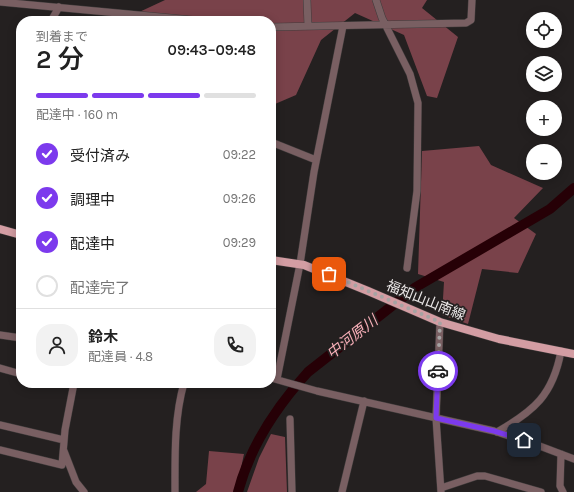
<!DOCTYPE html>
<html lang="ja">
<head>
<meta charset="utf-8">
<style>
  :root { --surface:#fff; --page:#f2f2f2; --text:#222; --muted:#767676; --line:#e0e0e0; --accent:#7c3aed }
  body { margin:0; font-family:Karla,"Noto Sans JP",sans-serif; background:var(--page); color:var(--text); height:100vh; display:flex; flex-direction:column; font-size:15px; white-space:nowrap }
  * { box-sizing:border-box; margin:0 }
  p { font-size:13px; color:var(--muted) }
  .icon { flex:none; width:22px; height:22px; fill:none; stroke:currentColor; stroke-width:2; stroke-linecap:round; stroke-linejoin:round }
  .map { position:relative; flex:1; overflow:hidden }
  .sheet { position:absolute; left:16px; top:16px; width:260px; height:372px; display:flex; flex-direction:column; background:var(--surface); border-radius:16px; box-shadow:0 2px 10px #0003 }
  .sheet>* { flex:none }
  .buttons { position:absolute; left:526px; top:12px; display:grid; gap:8px }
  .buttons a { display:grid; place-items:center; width:36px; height:36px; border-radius:50%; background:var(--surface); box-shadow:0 2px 10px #0003; font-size:20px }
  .pin { position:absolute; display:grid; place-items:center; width:34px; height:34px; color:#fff; margin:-17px; border-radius:8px; box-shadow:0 2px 6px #0006 }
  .courier { position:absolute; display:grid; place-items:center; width:40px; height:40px; margin:-20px; border:3px solid #7c3aed; border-radius:50%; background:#fff; color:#222; box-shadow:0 1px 5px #0007 }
  .summary em { font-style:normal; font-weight:600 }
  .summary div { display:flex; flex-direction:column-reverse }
  .summary { display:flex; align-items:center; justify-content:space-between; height:68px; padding:0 20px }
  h1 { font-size:26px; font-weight:600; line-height:30px }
  .bar { display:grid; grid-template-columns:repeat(4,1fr); gap:6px 4px; align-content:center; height:48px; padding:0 20px }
  .bar i { height:5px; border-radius:3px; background:var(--line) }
  .bar .active { background:var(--accent) }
  .bar p { grid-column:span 4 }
  .line { display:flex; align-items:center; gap:10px; padding:0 20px; border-top:1px solid var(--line) }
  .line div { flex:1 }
  .round { display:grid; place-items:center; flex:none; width:42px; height:42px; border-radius:16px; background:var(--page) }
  ol { padding:0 20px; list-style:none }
  li { display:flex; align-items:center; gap:12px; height:44px }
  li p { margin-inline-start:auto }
  li .icon { padding:4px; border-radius:50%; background:var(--accent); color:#fff; stroke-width:4 }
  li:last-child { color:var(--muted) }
  li i { width:22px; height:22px; border:2px solid var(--line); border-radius:50% }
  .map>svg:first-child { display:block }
  .forest { fill:#79424a }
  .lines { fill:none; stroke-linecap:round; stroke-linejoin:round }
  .river { stroke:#260006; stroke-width:10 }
  .minor-casing { stroke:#403c3c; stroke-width:8 }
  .major-casing { stroke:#403c3c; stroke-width:9 }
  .minor { stroke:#795f62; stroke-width:7 }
  .major { stroke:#d39da3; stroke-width:8 }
  .done { stroke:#a6a3a3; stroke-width:4; stroke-dasharray:0 7.2 }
  .route { stroke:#7c3aed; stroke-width:5 }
  .labels { text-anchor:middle; stroke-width:3.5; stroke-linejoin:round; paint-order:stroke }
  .street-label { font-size:14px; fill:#ece9e9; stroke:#242020 }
  .water-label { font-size:15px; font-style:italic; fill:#f8afb8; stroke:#242020 }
</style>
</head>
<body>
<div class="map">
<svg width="574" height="492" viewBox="0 0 574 492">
  <rect width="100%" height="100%" fill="#242020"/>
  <path class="forest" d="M 165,0 L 427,0 L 422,8 L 458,37 L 437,98 L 427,96 L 404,35 L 355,13 L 321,40 L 296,95 L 275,104 L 271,161 L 271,21 L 120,21 Z
    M 479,146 L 491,165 L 543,188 L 514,218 L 536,234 L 518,273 L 482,269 L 468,324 L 442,315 L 444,282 L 418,274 L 422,151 Z
    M 271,434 L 285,437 L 287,492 L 247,492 L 259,458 Z
    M 209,451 L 244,454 L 236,492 L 196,492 L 206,484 Z"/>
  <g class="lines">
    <path class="river" d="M 238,492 C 250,446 277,406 308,372 L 416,287 L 550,209 L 574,188"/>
    <g class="minor-casing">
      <path id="minor" d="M 307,0 L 308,26
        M 376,0 L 382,18 L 410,74 L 418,103 L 417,191 L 407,268
        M 0,2 L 203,21
        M 51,21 L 59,7
        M 271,27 L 466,23 L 471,20 L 472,0
        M 271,142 L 316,160
        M 440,322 L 436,418 L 441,492
        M 0,335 L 21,338
        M 0,368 L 21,374
        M 271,378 L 317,391 L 494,431 L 537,445 L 574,459
        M 277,379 L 300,264 L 314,172 L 343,26
        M 290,419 L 292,492
        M 0,425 L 64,440
        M 497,432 C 534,411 553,395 561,351
        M 0,450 L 62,465 L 65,430 L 74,383
        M 64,451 L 76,482 L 84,492
        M 561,454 L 560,486 L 563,492
        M 441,488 L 477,476 L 485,476 L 541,492
        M 175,492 C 175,456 174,418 184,383
        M 342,492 L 364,401"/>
    </g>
    <g class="major-casing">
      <path id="major" d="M 0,229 L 21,235
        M 271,260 L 304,265 L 368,291 L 440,322 L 499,339 L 574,354"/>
    </g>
    <use href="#minor" class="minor"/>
    <use href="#major" class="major"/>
  </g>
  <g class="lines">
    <path class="done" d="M 329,274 L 440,322 L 438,371"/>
    <path class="route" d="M 438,371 L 436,418 L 494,431 L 524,440"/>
  </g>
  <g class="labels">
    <g class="street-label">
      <text transform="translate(426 300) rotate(22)" y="5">福知山山南線</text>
    </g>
    <g class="water-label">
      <text transform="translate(352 337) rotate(-38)" y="5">中河原川</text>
    </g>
  </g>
</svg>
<div class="buttons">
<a><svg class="icon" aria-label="locate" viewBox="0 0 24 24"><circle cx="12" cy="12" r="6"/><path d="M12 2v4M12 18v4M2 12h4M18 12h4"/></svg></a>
<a><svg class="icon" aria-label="layers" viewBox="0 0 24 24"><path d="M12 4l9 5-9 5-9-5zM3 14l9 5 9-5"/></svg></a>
<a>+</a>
<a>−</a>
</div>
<div class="pin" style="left:329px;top:274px;background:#ea580c"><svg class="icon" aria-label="bag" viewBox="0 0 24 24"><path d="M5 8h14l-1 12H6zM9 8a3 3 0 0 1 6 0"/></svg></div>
<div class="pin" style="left:524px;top:440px;background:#1f2937"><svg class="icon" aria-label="home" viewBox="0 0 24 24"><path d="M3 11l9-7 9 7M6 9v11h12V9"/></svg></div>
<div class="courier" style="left:438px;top:371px"><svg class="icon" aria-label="car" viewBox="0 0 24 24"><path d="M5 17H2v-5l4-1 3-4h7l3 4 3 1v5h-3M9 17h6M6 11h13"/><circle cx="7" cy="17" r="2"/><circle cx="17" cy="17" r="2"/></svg></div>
<section class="sheet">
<div class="summary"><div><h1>2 分</h1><p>到着まで</p></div><em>09:43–09:48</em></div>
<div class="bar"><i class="active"></i><i class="active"></i><i class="active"></i><i></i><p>配達中 · 160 m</p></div>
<ol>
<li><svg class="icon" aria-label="check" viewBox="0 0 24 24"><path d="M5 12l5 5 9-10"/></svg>受付済み<p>09:22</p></li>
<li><svg class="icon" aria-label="check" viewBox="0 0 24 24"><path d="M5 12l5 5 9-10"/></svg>調理中<p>09:26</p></li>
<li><svg class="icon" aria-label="check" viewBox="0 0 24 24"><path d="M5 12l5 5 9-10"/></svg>配達中<p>09:29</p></li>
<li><i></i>配達完了</li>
</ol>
<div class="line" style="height:72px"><a class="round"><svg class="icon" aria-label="person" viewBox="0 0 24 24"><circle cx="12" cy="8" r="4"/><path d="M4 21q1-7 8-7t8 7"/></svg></a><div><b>鈴木</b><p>配達員 · 4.8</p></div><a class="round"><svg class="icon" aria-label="phone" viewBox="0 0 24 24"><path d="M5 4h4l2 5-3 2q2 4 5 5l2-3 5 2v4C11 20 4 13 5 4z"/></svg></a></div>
</section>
</div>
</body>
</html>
